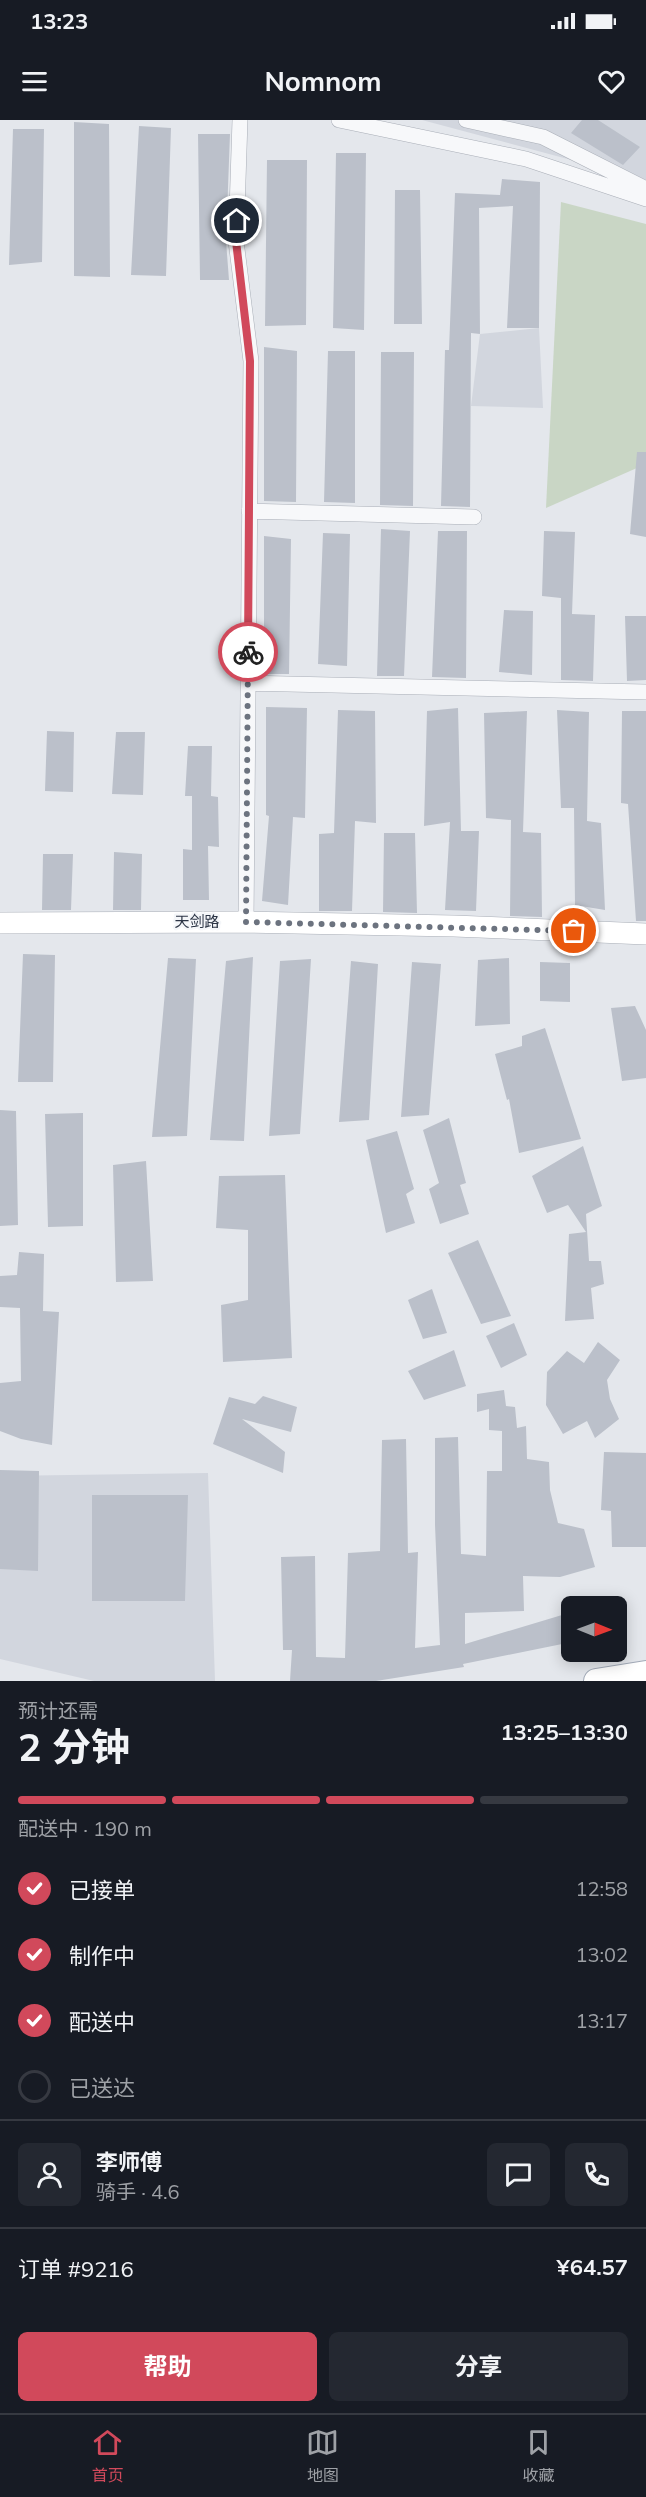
<!DOCTYPE html>
<html lang="zh">
<head>
<meta charset="utf-8">
<style>
  :root { --surface:#171b24; --page:#242831; --text:#f1f3f6; --muted:#9ea1a6; --line:#363941; --accent:#d1495b }
  body { margin:0; font-family:Mulish,"Noto Sans SC",sans-serif; background:var(--page); color:var(--text); height:100vh; display:flex; flex-direction:column; font-size:22px; white-space:nowrap }
  * { box-sizing:border-box; margin:0 }
  p { font-size:20px; color:var(--muted) }
  .icon { flex:none; width:33px; height:33px; fill:none; stroke:currentColor; stroke-width:2; stroke-linecap:round; stroke-linejoin:round }
  .map { position:relative; height:1561px; overflow:hidden }
  .side { display:flex; flex-direction:column; background:var(--surface); flex:1 }
  .side>* { flex:none }
  .needle { width:39px; rotate:91deg }
  .buttons { position:absolute; left:561px; top:1476px; display:grid; gap:12px }
  .buttons a { display:grid; place-items:center; width:66px; height:66px; border-radius:9px; background:var(--surface); box-shadow:0 3px 15px #0003; font-size:30px }
  .pin { position:absolute; display:grid; place-items:center; width:51px; height:51px; color:#fff; margin:-26px; border:3px solid #fff; border-radius:50%; box-shadow:0 2px 6px #0007 }
  .courier { position:absolute; display:grid; place-items:center; width:60px; height:60px; margin:-30px; border:4px solid #d1495b; border-radius:50%; background:#fff; color:#222; box-shadow:0 2px 8px #0007 }
  .head em { font-style:normal; font-weight:700 }
  .head div { display:flex; flex-direction:column-reverse }
  .head { display:flex; align-items:center; justify-content:space-between; height:102px; padding:0 18px }
  h1 { font-size:39px; font-weight:700; line-height:45px }
  .bar { display:grid; grid-template-columns:repeat(4,1fr); gap:9px 6px; align-content:center; height:72px; padding:0 18px }
  .bar i { height:8px; border-radius:4px; background:var(--line) }
  .bar .selected { background:var(--accent) }
  .bar p { grid-column:span 4 }
  .line { display:flex; align-items:center; gap:15px; padding:0 18px; border-top:2px solid var(--line) }
  .line div { flex:1 }
  .round { display:grid; place-items:center; flex:none; width:63px; height:63px; border-radius:9px; background:var(--page) }
  ol { padding:0 18px; list-style:none }
  li { display:flex; align-items:center; gap:18px; height:66px }
  li p { margin-inline-start:auto }
  li .icon { padding:6px; border-radius:50%; background:var(--accent); color:#fff; stroke-width:4 }
  li:last-child { color:var(--muted) }
  li i { width:33px; height:33px; border:3px solid var(--line); border-radius:50% }
  .cta { display:flex; gap:12px; margin-top:auto; padding:12px 18px }
  .cta a { flex:1; height:69px; border-radius:9px; background:var(--accent); color:#fff; font-size:24px; font-weight:700; line-height:69px; text-align:center }
  .cta a+a { background:var(--page); color:var(--text) }
  .status { display:flex; justify-content:space-between; align-items:center; height:42px; padding:0 30px; background:var(--surface); direction:ltr }
  .status svg { height:16px; fill:currentColor }
  header { display:flex; justify-content:space-between; align-items:center; height:78px; padding:0 18px; background:var(--surface); font-size:27px; font-weight:700 }
  .tabs { display:flex; justify-content:space-around; align-items:center; height:84px; border-top:2px solid var(--line); background:var(--surface); font-size:16px; color:var(--muted) }
  .tabs a { display:grid; justify-items:center; gap:3px }
  .tabs .selected { color:var(--accent) }
  .map>svg:first-child { display:block }
  .built { fill:#d2d6de }
  .green { fill:#c9d6c5 }
  .building { fill:#bbc0ca }
  .lines { fill:none; stroke-linecap:round; stroke-linejoin:round }
  .street-casing { stroke:#a9aeb7; stroke-width:16 }
  .secondary-casing { stroke:#a9aeb7; stroke-width:22 }
  .primary-casing { stroke:#a3abb8; stroke-width:26 }
  .street { stroke:#f7f8fa; stroke-width:15 }
  .secondary { stroke:#fff; stroke-width:21 }
  .primary { stroke:#fff; stroke-width:24 }
  .done { stroke:#6c737f; stroke-width:6; stroke-dasharray:0 10.8 }
  .route { stroke:#d1495b; stroke-width:8 }
  .labels { text-anchor:middle; stroke-width:4.5; stroke-linejoin:round; paint-order:stroke }
  .street-label { font-size:15px; fill:#2b3445; stroke:#f4f6f9 }
</style>
</head>
<body>
<div class="status"><b>13:23</b><svg viewBox="0 0 49 12"><path d="M0 12V9h3v3zM5 12V6h3v6zM10 12V3h3v9zM15 12V0h3v12zM26 1h20v11H26zM47 4h2v5h-2z"/></svg></div>
<header><svg class="icon" aria-label="menu" viewBox="0 0 24 24"><path d="M4 6h16M4 12h16M4 18h16"/></svg>Nomnom<svg class="icon" aria-label="heart" viewBox="0 0 24 24"><path d="M12 20l-8-8c-3-5 5-10 8-4 3-6 11-1 8 4z"/></svg></header>
<div class="map">
<svg width="646" height="1561" viewBox="0 0 646 1561">
  <rect width="100%" height="100%" fill="#e4e7ec"/>
  <path class="built" d="M 422,0 L 646,0 L 646,60 Z
    M 539,208 L 543,288 L 471,286 L 480,214 Z
    M 208,1353 L 215,1561 L 94,1561 L 0,1539 L 0,1356 Z"/>
  <path class="green" d="M 561,82 L 646,104 L 646,344 L 546,388 Z"/>
  <path class="building" d="M 582,0 L 598,0 L 640,27 L 623,45 L 571,13 Z
    M 74,2 L 109,4 L 110,157 L 74,156 Z
    M 139,6 L 171,8 L 166,156 L 131,155 Z
    M 13,9 L 44,9 L 42,142 L 9,145 Z
    M 198,14 L 230,14 L 226,121 L 229,160 L 200,160 Z
    M 336,33 L 366,33 L 364,210 L 333,208 Z
    M 267,40 L 307,40 L 306,205 L 265,206 Z
    M 502,59 L 540,62 L 539,208 L 507,208 L 513,86 L 479,88 L 480,214 L 471,213 L 470,387 L 441,386 L 445,230 L 449,230 L 455,73 L 500,75 Z
    M 395,70 L 420,70 L 422,204 L 394,204 Z
    M 264,227 L 297,231 L 296,382 L 264,381 Z
    M 328,231 L 355,231 L 355,383 L 324,382 Z
    M 381,232 L 414,232 L 413,386 L 380,385 Z
    M 637,332 L 646,332 L 646,417 L 630,414 Z
    M 381,409 L 410,411 L 404,556 L 377,556 Z
    M 438,411 L 467,411 L 466,558 L 432,557 Z
    M 544,411 L 575,412 L 572,494 L 595,495 L 593,561 L 561,560 L 561,478 L 542,476 Z
    M 323,413 L 350,414 L 347,546 L 318,544 Z
    M 264,416 L 291,419 L 289,554 L 264,554 Z
    M 504,490 L 533,491 L 532,555 L 499,552 Z
    M 625,496 L 646,496 L 646,560 L 627,561 Z
    M 266,587 L 307,588 L 305,698 L 293,697 L 288,785 L 262,781 L 269,696 L 266,695 Z
    M 458,588 L 461,711 L 479,711 L 476,791 L 445,790 L 450,702 L 424,706 L 427,591 Z
    M 338,590 L 375,591 L 376,703 L 355,701 L 352,791 L 319,791 L 319,714 L 334,713 Z
    M 557,590 L 589,592 L 587,701 L 601,703 L 605,790 L 575,785 L 574,688 L 561,688 Z
    M 527,591 L 523,712 L 541,713 L 542,797 L 510,796 L 511,700 L 486,698 L 484,593 Z
    M 622,591 L 646,591 L 646,801 L 636,801 L 628,684 L 621,683 Z
    M 47,611 L 74,612 L 73,672 L 45,671 Z
    M 116,612 L 145,612 L 143,675 L 112,674 Z
    M 188,626 L 212,626 L 211,676 L 218,677 L 219,727 L 208,726 L 209,780 L 183,780 L 183,729 L 192,730 L 192,676 L 185,676 Z
    M 384,713 L 415,713 L 417,793 L 383,792 Z
    M 114,732 L 142,734 L 141,790 L 113,790 Z
    M 43,734 L 73,734 L 71,790 L 42,790 Z
    M 23,834 L 55,835 L 53,962 L 18,962 Z
    M 253,837 L 244,1021 L 210,1020 L 226,841 Z
    M 168,838 L 196,839 L 187,1016 L 152,1017 Z
    M 509,838 L 510,904 L 475,906 L 478,840 Z
    M 311,839 L 300,1014 L 269,1016 L 280,841 Z
    M 351,841 L 378,844 L 369,1000 L 339,1002 Z
    M 412,842 L 441,844 L 429,995 L 401,997 Z
    M 540,842 L 570,843 L 570,882 L 540,881 Z
    M 635,886 L 646,910 L 646,958 L 622,961 L 611,888 Z
    M 545,908 L 581,1019 L 519,1033 L 509,979 L 507,980 L 495,934 L 522,926 L 522,916 Z
    M 0,990 L 16,991 L 18,1105 L 0,1106 Z
    M 83,993 L 83,1106 L 48,1107 L 45,994 Z
    M 449,998 L 466,1063 L 460,1065 L 469,1094 L 440,1104 L 429,1069 L 439,1063 L 423,1010 Z
    M 397,1011 L 414,1069 L 406,1074 L 415,1103 L 386,1113 L 366,1020 Z
    M 583,1026 L 602,1086 L 586,1094 L 589,1141 L 601,1141 L 604,1164 L 591,1168 L 594,1199 L 565,1201 L 569,1114 L 586,1112 L 568,1085 L 547,1093 L 532,1056 Z
    M 146,1041 L 153,1161 L 116,1162 L 113,1045 Z
    M 285,1055 L 292,1238 L 223,1242 L 221,1185 L 248,1180 L 248,1110 L 216,1108 L 219,1056 Z
    M 478,1120 L 511,1196 L 481,1204 L 448,1133 Z
    M 19,1132 L 44,1134 L 43,1191 L 59,1192 L 52,1325 L 21,1319 L 0,1311 L 0,1263 L 21,1261 L 20,1188 L 0,1187 L 0,1156 L 17,1155 Z
    M 432,1169 L 447,1213 L 423,1219 L 408,1180 Z
    M 514,1203 L 527,1235 L 501,1248 L 486,1216 Z
    M 598,1222 L 620,1240 L 607,1260 L 610,1279 L 619,1299 L 595,1318 L 587,1301 L 563,1314 L 546,1285 L 547,1252 L 567,1231 L 584,1243 Z
    M 454,1230 L 466,1266 L 424,1280 L 408,1251 Z
    M 504,1270 L 506,1286 L 515,1287 L 517,1308 L 526,1306 L 527,1339 L 549,1342 L 550,1370 L 558,1403 L 584,1409 L 595,1447 L 560,1457 L 523,1456 L 524,1491 L 465,1493 L 465,1524 L 572,1492 L 572,1522 L 463,1544 L 464,1547 L 376,1561 L 290,1561 L 292,1530 L 283,1530 L 281,1437 L 315,1436 L 316,1537 L 345,1538 L 348,1433 L 380,1431 L 382,1320 L 406,1319 L 408,1433 L 418,1432 L 415,1528 L 440,1525 L 435,1405 L 435,1318 L 458,1317 L 461,1434 L 486,1436 L 487,1351 L 502,1351 L 502,1311 L 489,1310 L 489,1289 L 477,1292 L 477,1274 Z
    M 263,1276 L 297,1287 L 291,1312 L 242,1299 L 285,1332 L 283,1353 L 213,1324 L 229,1277 L 255,1284 Z
    M 604,1332 L 646,1333 L 646,1427 L 612,1427 L 611,1391 L 601,1390 Z
    M 0,1350 L 39,1351 L 38,1451 L 0,1449 Z
    M 92,1375 L 188,1375 L 185,1481 L 92,1481 Z"/>
  <g class="lines">
    <g class="street-casing">
      <path id="street" d="M 240,0 L 236,121 L 251,241 L 246,802
        M 339,0 L 526,39 L 646,79
        M 466,0 L 543,17 L 646,69
        M 249,391 L 474,397
        M 248,563 L 646,572"/>
    </g>
    <g class="secondary-casing">
      <path id="secondary" d="M 0,803 L 246,802 L 454,806 L 646,814"/>
    </g>
    <g class="primary-casing">
      <path id="primary" d="M 596,1561 L 646,1553"/>
    </g>
    <use href="#street" class="street"/>
    <use href="#secondary" class="secondary"/>
    <use href="#primary" class="primary"/>
  </g>
  <g class="lines">
    <path class="done" d="M 248,532 L 246,802 L 574,811"/>
    <path class="route" d="M 237,101 L 236,121 L 250,241 L 248,532"/>
  </g>
  <g class="labels">
    <g class="street-label">
      <text x="197" y="807">天剑路</text>
    </g>
  </g>
</svg>
<div class="buttons">
<a><svg class="needle" viewBox="-14 -14 28 28"><path d="M0-13l5 13h-10z" fill="#e53935"/><path d="M0 13l5-13h-10z" fill="#9ea1a6"/></svg></a>
</div>
<div class="pin" style="left:574px;top:811px;background:#ea580c"><svg class="icon" aria-label="bag" viewBox="0 0 24 24"><path d="M5 8h14l-1 12H6zM9 8a3 3 0 0 1 6 0"/></svg></div>
<div class="pin" style="left:237px;top:101px;background:#1f2937"><svg class="icon" aria-label="home" viewBox="0 0 24 24"><path d="M3 11l9-7 9 7M6 9v11h12V9"/></svg></div>
<div class="courier" style="left:248px;top:532px"><svg class="icon" aria-label="bike" viewBox="0 0 24 24"><circle cx="6" cy="16" r="4"/><circle cx="18" cy="16" r="4"/><path d="M6 16l4-8h5l3 8M10 8l3 8H6M13 5h3"/></svg></div>
</div>
<section class="side">
<div class="head"><div><h1>2 分钟</h1><p>预计还需</p></div><em>13:25–13:30</em></div>
<div class="bar"><i class="selected"></i><i class="selected"></i><i class="selected"></i><i></i><p>配送中 · 190 m</p></div>
<ol>
<li><svg class="icon" aria-label="check" viewBox="0 0 24 24"><path d="M5 12l5 5 9-10"/></svg>已接单<p>12:58</p></li>
<li><svg class="icon" aria-label="check" viewBox="0 0 24 24"><path d="M5 12l5 5 9-10"/></svg>制作中<p>13:02</p></li>
<li><svg class="icon" aria-label="check" viewBox="0 0 24 24"><path d="M5 12l5 5 9-10"/></svg>配送中<p>13:17</p></li>
<li><i></i>已送达</li>
</ol>
<div class="line" style="height:108px"><a class="round"><svg class="icon" aria-label="person" viewBox="0 0 24 24"><circle cx="12" cy="8" r="4"/><path d="M4 21q1-7 8-7t8 7"/></svg></a><div><b>李师傅</b><p>骑手 · 4.6</p></div><a class="round"><svg class="icon" aria-label="chat" viewBox="0 0 24 24"><path d="M4 5h16v11H9l-5 4z"/></svg></a><a class="round"><svg class="icon" aria-label="phone" viewBox="0 0 24 24"><path d="M5 4h4l2 5-3 2q2 4 5 5l2-3 5 2v4C11 20 4 13 5 4z"/></svg></a></div>
<div class="line" style="height:78px"><div>订单 #9216</div><b>¥64.57</b></div>
<div class="cta"><a>帮助</a><a>分享</a></div>
</section>
<nav class="tabs">
<a class="selected"><svg class="icon" aria-label="home" viewBox="0 0 24 24"><path d="M3 11l9-7 9 7M6 9v11h12V9"/></svg>首页</a>
<a><svg class="icon" aria-label="map" viewBox="0 0 24 24"><path d="M3 6l6-2 6 2 6-2v14l-6 2-6-2-6 2zM9 4v14M15 6v14"/></svg>地图</a>
<a><svg class="icon" aria-label="saved" viewBox="0 0 24 24"><path d="M7 4h10v16l-5-4-5 4z"/></svg>收藏</a>
</nav>
</body>
</html>
